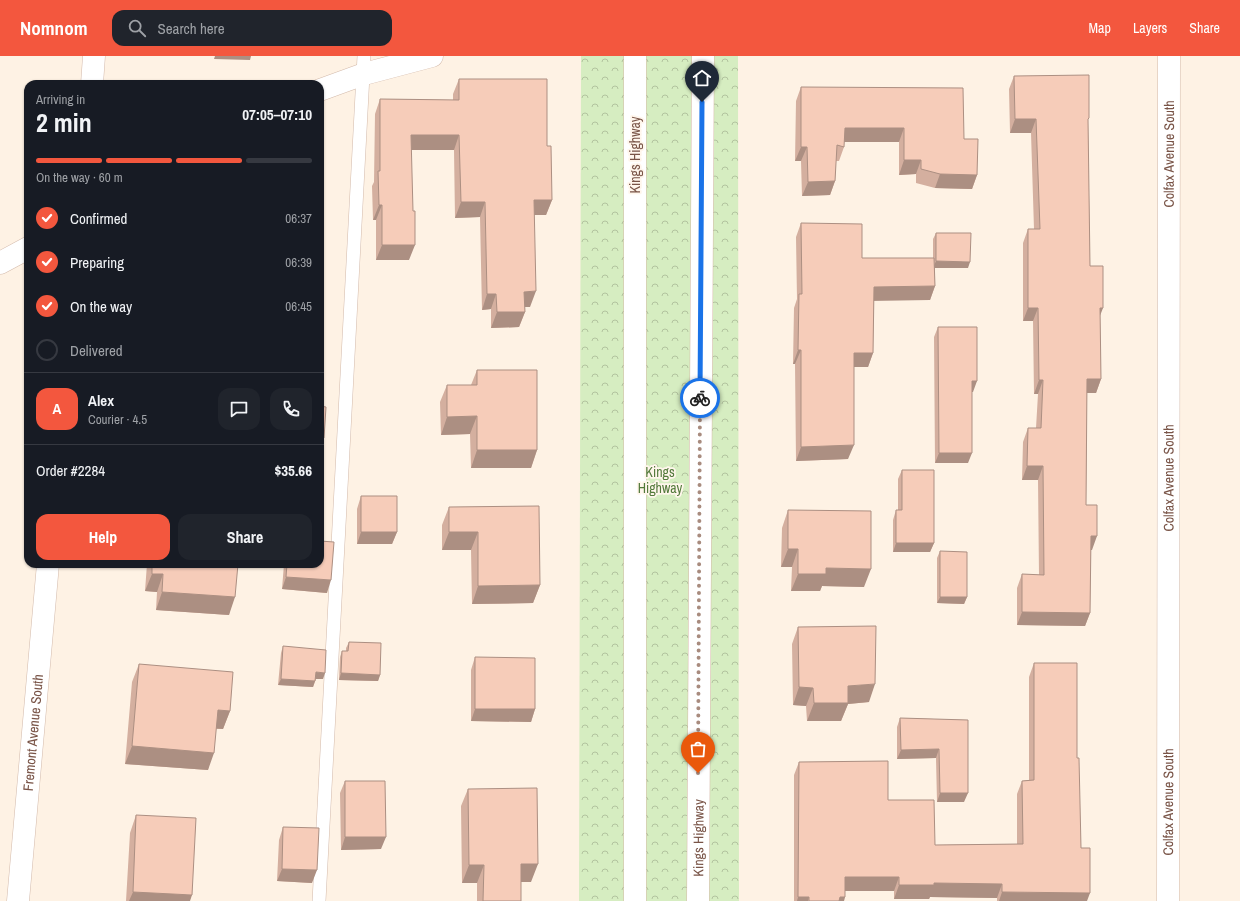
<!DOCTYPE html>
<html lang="en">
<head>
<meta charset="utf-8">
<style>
  :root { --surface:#171b24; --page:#20242c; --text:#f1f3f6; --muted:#9ea1a6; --line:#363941; --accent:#f3573e }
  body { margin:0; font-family:"Archivo Narrow",sans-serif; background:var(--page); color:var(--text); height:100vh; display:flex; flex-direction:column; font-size:15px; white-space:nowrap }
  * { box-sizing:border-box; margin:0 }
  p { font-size:13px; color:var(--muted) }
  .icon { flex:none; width:22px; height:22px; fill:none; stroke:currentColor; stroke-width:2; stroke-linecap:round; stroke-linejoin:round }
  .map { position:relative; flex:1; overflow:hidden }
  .details { position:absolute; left:24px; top:24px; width:300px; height:488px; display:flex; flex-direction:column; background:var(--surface); border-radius:12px; box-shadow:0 1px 3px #0004 }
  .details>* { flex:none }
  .pin { position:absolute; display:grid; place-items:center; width:34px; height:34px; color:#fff; margin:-41px -17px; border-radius:50% 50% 50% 0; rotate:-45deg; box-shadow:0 0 4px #0007 }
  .pin .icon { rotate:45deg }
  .courier { position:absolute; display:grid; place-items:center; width:40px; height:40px; margin:-20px; border:3px solid #1a73e8; border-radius:50%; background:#fff; color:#222; box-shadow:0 1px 5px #0007 }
  .head em { font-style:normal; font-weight:700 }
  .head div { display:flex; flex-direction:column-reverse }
  .head { display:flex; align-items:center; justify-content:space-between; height:68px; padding:0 12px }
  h1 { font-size:26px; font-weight:700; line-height:30px }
  .bar { display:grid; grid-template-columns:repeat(4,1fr); gap:6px 4px; align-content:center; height:48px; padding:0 12px }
  .bar i { height:5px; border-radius:3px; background:var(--line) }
  .bar .selected { background:var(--accent) }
  .bar p { grid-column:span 4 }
  .line { display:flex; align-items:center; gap:10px; padding:0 12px; border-top:1px solid var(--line) }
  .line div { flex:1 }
  .round { display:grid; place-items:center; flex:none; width:42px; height:42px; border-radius:12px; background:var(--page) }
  ol { padding:0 12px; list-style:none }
  li { display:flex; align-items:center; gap:12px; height:44px }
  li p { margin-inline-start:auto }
  li .icon { padding:4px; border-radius:50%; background:var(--accent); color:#fff; stroke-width:4 }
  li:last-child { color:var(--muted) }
  li i { width:22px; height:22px; border:2px solid var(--line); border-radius:50% }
  .primary-button { display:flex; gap:8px; margin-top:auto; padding:8px 12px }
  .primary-button a { flex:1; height:46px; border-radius:12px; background:var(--accent); color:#fff; font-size:16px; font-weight:700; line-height:46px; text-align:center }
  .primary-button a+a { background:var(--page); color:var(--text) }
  header { display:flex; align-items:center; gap:24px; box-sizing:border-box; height:56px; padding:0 20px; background:var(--accent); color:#fff }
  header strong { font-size:19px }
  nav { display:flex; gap:22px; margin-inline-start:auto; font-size:14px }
  .search { width:280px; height:36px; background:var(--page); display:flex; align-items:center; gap:10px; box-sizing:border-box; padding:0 14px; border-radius:12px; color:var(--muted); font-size:15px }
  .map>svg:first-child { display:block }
  .park { fill:url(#park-crowns) }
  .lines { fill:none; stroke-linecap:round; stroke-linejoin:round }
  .lane-casing { stroke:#d3baab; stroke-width:14 }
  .street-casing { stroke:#d3baab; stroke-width:23 }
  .secondary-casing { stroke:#d6b9a9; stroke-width:23 }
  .lane { stroke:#fff; stroke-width:13 }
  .street { stroke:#fff; stroke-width:22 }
  .secondary { stroke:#fff; stroke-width:22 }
  .wall { fill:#d4af9f }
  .shaded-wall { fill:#ac8f82 }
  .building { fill:#f6ccb9; stroke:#ac8f82 }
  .done { stroke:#a88b7e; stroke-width:4; stroke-dasharray:0 7.2 }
  .route { stroke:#1a73e8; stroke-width:5 }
  .labels { text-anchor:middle; stroke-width:3.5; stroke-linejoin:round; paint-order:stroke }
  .street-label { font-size:14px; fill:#795447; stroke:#fff6ec }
  .park-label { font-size:14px; fill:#537a3b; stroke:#fff6ec }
</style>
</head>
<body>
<header>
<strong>Nomnom</strong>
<div class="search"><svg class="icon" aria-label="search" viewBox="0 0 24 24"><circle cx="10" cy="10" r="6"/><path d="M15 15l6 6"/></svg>Search here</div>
<nav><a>Map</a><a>Layers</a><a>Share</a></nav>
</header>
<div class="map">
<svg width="1240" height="845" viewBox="0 0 1240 845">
  <defs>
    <pattern id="park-crowns" width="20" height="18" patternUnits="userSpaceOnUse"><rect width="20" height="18" fill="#d6edc1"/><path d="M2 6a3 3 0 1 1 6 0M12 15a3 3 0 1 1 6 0" fill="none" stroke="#b2c39f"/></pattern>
  </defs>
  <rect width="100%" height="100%" fill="#fef2e4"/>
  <path class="park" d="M 581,0 L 738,0 L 739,845 L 579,845 Z"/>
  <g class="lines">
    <g class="lane-casing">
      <path id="lane" d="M 319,845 L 364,0"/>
    </g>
    <g class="street-casing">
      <g id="street">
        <path d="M 92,28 L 94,0"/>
        <path d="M 320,34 L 364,18 L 432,0"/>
        <path d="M 0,207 L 28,192"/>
        <path id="s1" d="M 18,845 L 48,508"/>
        <path id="s2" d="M 1168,845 L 1169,0"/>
      </g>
    </g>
    <g class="secondary-casing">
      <g id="secondary">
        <path d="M 635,0 L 635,845"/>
        <path id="s3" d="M 698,845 L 703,0"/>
      </g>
    </g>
    <use href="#lane" class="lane"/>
    <use href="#street" class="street"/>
    <use href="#secondary" class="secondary"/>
  </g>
  <path class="wall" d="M 1014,20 L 1088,67 L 1090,210 L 1100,260 L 1101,323 L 1096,337 L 1087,337 L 1086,449 L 1092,494 L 1091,494 L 1090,557 L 1085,570 L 1017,569 L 1017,532 L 1022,518 L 1039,519 L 1038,424 L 1022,424 L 1023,386 L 1028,372 L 1036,372 L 1038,338 L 1034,338 L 1033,265 L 1023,265 L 1023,187 L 1028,173 L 1034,173 L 1031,77 L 1010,77 L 1009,33 Z
    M 459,23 L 547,90 L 552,144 L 546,159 L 534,159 L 530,251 L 525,251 L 525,256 L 519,271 L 491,272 L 491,253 L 482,254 L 480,161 L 455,162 L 454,94 L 411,94 L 409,204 L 376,204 L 376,164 L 373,164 L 372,130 L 374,126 L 375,58 L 380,43 L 453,44 L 453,38 Z
    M 801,31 L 964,83 L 977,119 L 972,133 L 935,132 L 916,127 L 916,118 L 899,119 L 899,86 L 844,86 L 844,91 L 839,105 L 836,105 L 835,125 L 830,139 L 802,140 L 801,105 L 795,105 L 796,45 Z
    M 801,167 L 862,202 L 933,202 L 933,183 L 936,177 L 968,212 L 935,212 L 935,230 L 930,244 L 874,244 L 873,297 L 868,311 L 854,311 L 848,403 L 796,405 L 795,308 L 793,308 L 794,252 L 797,243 L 796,181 Z
    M 938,271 L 973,336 L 972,336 L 968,407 L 935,407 L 934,281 Z
    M 477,314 L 537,394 L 531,412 L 471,412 L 470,378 L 441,379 L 440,346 L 447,329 L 471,329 Z
    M 902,414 L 934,487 L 930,496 L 893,496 L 893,464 L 896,454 L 898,454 L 898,423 Z
    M 361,440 L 397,476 L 392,488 L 357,488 L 357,453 Z
    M 449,451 L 540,529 L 533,547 L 472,548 L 471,494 L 442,494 L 442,469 Z
    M 788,454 L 864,531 L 822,530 L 820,535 L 791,535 L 792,511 L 781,511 L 782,472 Z
    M 940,495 L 967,541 L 964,548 L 937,547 L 937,502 Z
    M 147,508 L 238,508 L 229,559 L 156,554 L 157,536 L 145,535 Z
    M 284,508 L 320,508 L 327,537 L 282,533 Z
    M 798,571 L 869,646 L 848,648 L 841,665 L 807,665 L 806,650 L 793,649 L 792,588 Z
    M 349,586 L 380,619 L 378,625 L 339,624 L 340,601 L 342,595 L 346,595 L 346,592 Z
    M 283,590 L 323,623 L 316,623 L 313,631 L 278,629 L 281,597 Z
    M 475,601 L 535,653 L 531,666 L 471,665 L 471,614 Z
    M 1034,607 L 1077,702 L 1081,792 L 1087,845 L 997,845 L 997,842 L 930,841 L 929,843 L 894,843 L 894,835 L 845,835 L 844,845 L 794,845 L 794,719 L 799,706 L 888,744 L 935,789 L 1017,788 L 1017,738 L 1022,725 L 1029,724 L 1029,621 Z
    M 139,608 L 230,655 L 223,673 L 216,673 L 208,714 L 125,708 L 132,626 Z
    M 900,662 L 968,664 L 964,746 L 937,746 L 936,702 L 897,703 L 897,671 Z
    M 345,725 L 381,793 L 341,794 L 340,737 Z
    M 468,733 L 531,826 L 521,826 L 521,845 L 477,845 L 477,827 L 462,827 L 461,750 Z
    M 136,759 L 190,845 L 126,845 L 130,777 Z
    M 283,771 L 312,827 L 277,825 L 279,784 Z"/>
  <path class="shaded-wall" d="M 215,0 L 251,0 L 250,4 L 214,3 Z
    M 1015,63 L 1036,63 L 1031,77 L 1010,77 Z
    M 845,72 L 904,72 L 899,86 L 840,86 Z
    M 411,79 L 459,79 L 454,94 L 406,94 Z
    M 801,91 L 807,91 L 801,105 L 795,105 Z
    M 904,104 L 921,104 L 916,118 L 899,119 Z
    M 940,118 L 977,119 L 972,133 L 935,132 Z
    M 835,125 L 830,139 L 802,140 L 808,126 Z
    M 534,144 L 552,144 L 546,159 L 528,159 Z
    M 461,146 L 485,146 L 480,161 L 455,162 Z
    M 379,149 L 382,149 L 376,164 L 373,164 Z
    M 382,189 L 415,189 L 409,204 L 376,204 Z
    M 936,205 L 970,206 L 968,212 L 933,212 Z
    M 935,230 L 930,244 L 869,245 L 874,231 Z
    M 536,235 L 530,251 L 519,251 L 524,236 Z
    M 487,238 L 496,238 L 491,253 L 482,254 Z
    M 1028,252 L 1038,252 L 1033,265 L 1023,265 Z
    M 1100,252 L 1103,252 L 1098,265 Z
    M 497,256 L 525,256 L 519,271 L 491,272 Z
    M 798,294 L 801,294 L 795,308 L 793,308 Z
    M 854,297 L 873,297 L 868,311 L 848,311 Z
    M 1087,323 L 1101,323 L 1096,337 L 1082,337 Z
    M 1039,324 L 1043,324 L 1038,338 L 1034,338 Z
    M 972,325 L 977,325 L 973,336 L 968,336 Z
    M 477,360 L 470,378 L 441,379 L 447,361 Z
    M 320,382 L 324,382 L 321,389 L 320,389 Z
    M 854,389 L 848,403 L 796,405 L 801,391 Z
    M 477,394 L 537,394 L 531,412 L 471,412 Z
    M 939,397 L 972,397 L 968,407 L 935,407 Z
    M 1027,410 L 1043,410 L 1038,424 L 1022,424 Z
    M 361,476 L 397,476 L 392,488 L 357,488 Z
    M 449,476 L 478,476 L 471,494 L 442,494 Z
    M 1091,480 L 1097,480 L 1092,494 L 1086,494 Z
    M 896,487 L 934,487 L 930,496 L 893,496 Z
    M 788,493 L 798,493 L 792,511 L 781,511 Z
    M 826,512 L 871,513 L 864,531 L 822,530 L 820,535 L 791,535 L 798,518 Z
    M 152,518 L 163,518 L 157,536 L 145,535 Z
    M 286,521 L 331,524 L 327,537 L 282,533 Z
    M 540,529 L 533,547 L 472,548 L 478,530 Z
    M 162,536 L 235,541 L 229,559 L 156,554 Z
    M 940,541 L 967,541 L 964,548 L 937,547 Z
    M 1022,556 L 1090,557 L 1085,570 L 1017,569 Z
    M 316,616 L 325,617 L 323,623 L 314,623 Z
    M 341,617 L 380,619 L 378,625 L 339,624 Z
    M 281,623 L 315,625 L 313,631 L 278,629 Z
    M 875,628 L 869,646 L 848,648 L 841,665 L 807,665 L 814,647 L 848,630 Z
    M 799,631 L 813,632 L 806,650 L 793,649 Z
    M 475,653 L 535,653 L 531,666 L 471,665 Z
    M 218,654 L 230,655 L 223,673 L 211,672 Z
    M 132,690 L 214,697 L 208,714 L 125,708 Z
    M 939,693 L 936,702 L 897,703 L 901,694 Z
    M 940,737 L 968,737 L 964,746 L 937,746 Z
    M 345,781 L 386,781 L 381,793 L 341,794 Z
    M 521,808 L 538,808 L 531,826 L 515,826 Z
    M 469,809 L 484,809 L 477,827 L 462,827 Z
    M 282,813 L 317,814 L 312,827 L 277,825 Z
    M 845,821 L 899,821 L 894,835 L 840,835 Z
    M 934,827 L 1002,828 L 997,842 L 930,841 L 929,843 L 894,843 L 899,829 Z
    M 133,836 L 192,839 L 190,845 L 129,845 Z
    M 1002,836 L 1090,837 L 1087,845 L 999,845 Z
    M 798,841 L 809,841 L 808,845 L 797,845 Z
    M 840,841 L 845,841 L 844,845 L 838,845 Z"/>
  <path class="building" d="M 1089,19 L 1089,62 L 1088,63 L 1090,210 L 1103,210 L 1103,252 L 1100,252 L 1101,323 L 1087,323 L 1086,449 L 1097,449 L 1097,480 L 1091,480 L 1090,557 L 1022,556 L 1022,518 L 1044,519 L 1043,410 L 1027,410 L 1028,372 L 1041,372 L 1043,324 L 1039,324 L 1038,252 L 1028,252 L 1028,173 L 1040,173 L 1036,63 L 1015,63 L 1014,20 Z
    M 459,23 L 547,23 L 547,90 L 551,90 L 552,144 L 534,144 L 536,235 L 524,236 L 525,256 L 497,256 L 496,238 L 487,238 L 485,146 L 461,146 L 459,79 L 411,79 L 413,155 L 415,155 L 415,189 L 382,189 L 382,149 L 379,149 L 378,115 L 380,115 L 380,43 L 459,44 Z
    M 801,31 L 963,32 L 964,83 L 978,83 L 977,119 L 940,118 L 921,113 L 921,104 L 904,104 L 904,72 L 845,72 L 844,91 L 837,89 L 835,125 L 808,126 L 807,91 L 801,91 Z
    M 801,167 L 862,168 L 862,202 L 934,202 L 935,230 L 874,231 L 873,297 L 854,297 L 854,389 L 801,391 L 801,294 L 798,294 L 799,238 L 802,238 Z
    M 936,177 L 971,177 L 970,206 L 936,205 Z
    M 938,271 L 977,271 L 977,325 L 972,325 L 972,397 L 939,397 Z
    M 477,314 L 537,314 L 537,394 L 477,394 L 477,360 L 447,361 L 447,329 L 477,329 Z
    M 320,350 L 326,351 L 324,382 L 320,382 Z
    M 902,414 L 934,414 L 934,487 L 896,487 L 896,454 L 902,454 Z
    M 361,440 L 397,440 L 397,476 L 361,476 Z
    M 539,450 L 540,529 L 478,530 L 478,476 L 449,476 L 449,451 Z
    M 788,454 L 871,455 L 871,513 L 826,512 L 826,518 L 798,518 L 798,493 L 788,493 Z
    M 320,485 L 334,486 L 331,524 L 286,521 L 287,508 L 320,508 Z
    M 940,495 L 967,496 L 967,541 L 940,541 Z
    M 152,508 L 238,508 L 235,541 L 162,536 L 163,518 L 152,518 Z
    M 876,570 L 875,628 L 848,630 L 848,647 L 814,647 L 813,632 L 799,631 L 798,571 Z
    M 349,586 L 381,587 L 380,619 L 341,617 L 342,595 L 348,595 Z
    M 283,590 L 326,594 L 325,617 L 316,616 L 315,625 L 281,623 Z
    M 475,601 L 535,602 L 535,653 L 475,653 Z
    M 1034,607 L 1077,607 L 1077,702 L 1079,702 L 1081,792 L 1090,792 L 1090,837 L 1002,836 L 1002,828 L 934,827 L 934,829 L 899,829 L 899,821 L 845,821 L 845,841 L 840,841 L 839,845 L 809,845 L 809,841 L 798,841 L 799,706 L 888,705 L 888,744 L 934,744 L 935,789 L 1023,788 L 1022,725 L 1034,724 Z
    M 139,608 L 233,616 L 230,655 L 218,654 L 214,697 L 132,690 Z
    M 900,662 L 968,664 L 968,737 L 940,737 L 939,693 L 901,694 Z
    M 345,725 L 385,725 L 386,781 L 345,781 Z
    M 537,732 L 538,808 L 521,808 L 521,845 L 483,845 L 484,809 L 469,809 L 468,733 Z
    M 136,759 L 196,762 L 192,839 L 133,836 Z
    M 283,771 L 319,772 L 317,814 L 282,813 Z"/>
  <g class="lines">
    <path class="done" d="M 698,717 L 700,342"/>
    <path class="route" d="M 700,342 L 702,46"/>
  </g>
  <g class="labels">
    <g class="street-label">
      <text transform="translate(635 99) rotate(-90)" y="5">Kings Highway</text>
      <text dy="5" stroke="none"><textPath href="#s2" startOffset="747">Colfax Avenue South</textPath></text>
      <text dy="5" stroke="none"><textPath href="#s2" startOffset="423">Colfax Avenue South</textPath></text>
      <text dy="5" stroke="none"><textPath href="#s1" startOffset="169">Fremont Avenue South</textPath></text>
      <text dy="5" stroke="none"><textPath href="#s2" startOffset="99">Colfax Avenue South</textPath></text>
      <text dy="5" stroke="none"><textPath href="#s3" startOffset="63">Kings Highway</textPath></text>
    </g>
    <g class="park-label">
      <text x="660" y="421">Kings<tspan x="660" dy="16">Highway</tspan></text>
    </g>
  </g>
</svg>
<div class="pin" style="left:698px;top:717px;background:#ea580c"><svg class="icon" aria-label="bag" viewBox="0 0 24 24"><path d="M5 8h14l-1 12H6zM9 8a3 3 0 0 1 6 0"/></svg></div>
<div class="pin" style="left:702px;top:46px;background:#1f2937"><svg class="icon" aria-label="home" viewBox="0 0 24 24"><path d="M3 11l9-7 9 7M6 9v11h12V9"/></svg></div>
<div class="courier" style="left:700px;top:342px"><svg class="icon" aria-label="bike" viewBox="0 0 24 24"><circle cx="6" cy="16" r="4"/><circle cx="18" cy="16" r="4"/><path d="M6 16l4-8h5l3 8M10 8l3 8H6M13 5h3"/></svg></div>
<section class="details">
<div class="head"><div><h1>2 min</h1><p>Arriving in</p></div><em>07:05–07:10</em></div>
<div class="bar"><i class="selected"></i><i class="selected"></i><i class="selected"></i><i></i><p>On the way · 60 m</p></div>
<ol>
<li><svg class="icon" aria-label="check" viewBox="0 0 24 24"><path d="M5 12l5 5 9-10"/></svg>Confirmed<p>06:37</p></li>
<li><svg class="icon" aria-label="check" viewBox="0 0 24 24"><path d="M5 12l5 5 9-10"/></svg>Preparing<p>06:39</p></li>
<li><svg class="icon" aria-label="check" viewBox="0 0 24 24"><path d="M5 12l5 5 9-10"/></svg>On the way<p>06:45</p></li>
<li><i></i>Delivered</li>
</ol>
<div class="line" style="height:72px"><b class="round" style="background:var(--accent);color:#fff">A</b><div><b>Alex</b><p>Courier · 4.5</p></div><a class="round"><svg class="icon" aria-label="chat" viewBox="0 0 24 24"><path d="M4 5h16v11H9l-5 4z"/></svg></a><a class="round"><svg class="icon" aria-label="phone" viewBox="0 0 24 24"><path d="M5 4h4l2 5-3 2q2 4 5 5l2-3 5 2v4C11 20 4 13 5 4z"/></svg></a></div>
<div class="line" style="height:52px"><div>Order #2284</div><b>$35.66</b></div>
<div class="primary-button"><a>Help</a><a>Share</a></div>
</section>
</div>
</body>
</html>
